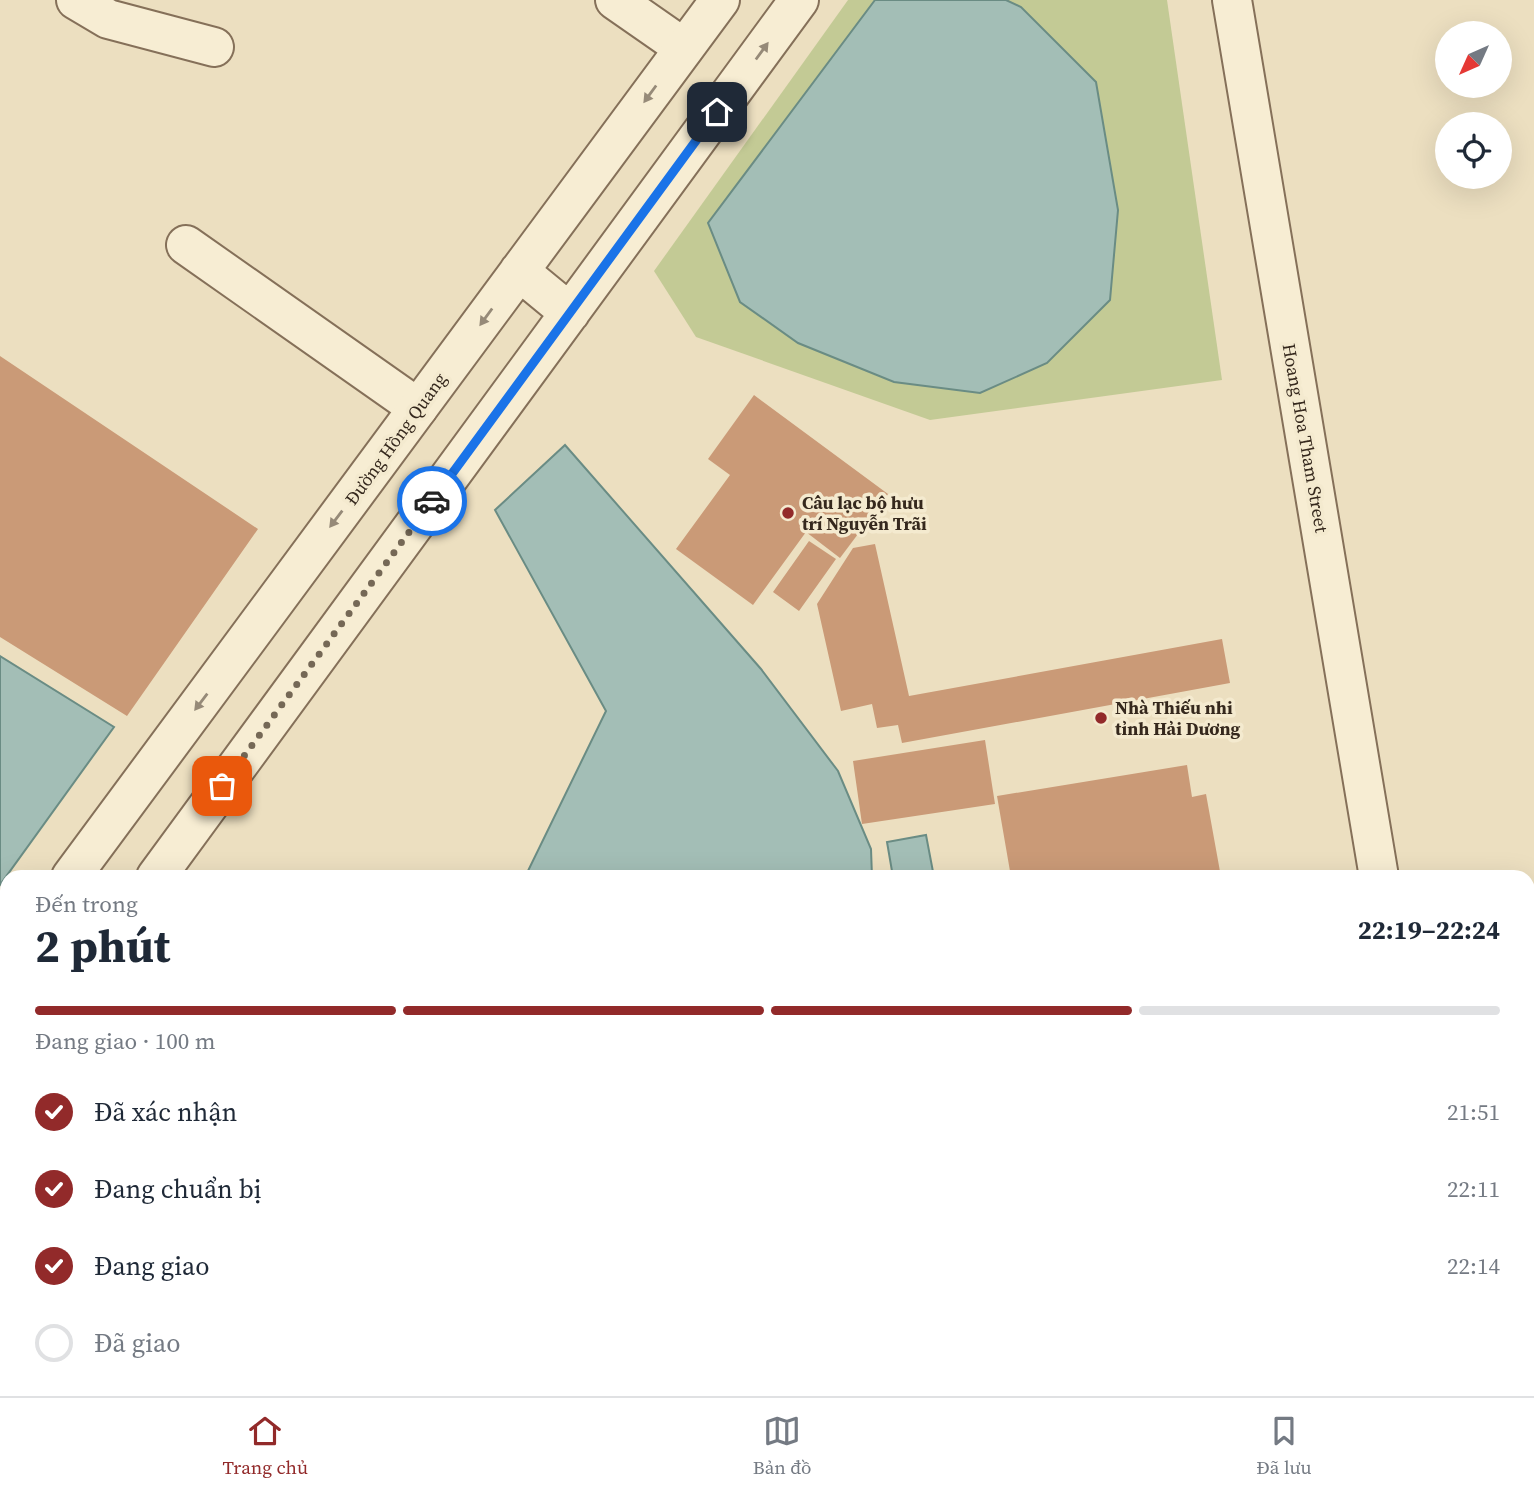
<!DOCTYPE html>
<html lang="vi">
<head>
<meta charset="utf-8">
<style>
  :root { --surface:#fff; --page:#f2f2f3; --text:#1f2937; --muted:#747a83; --line:#e0e1e3; --accent:#922a2a }
  body { margin:0; font-family:"Source Serif 4",serif; background:var(--page); color:var(--text); height:100vh; display:flex; flex-direction:column; font-size:26px; white-space:nowrap }
  * { box-sizing:border-box; margin:0 }
  p { font-size:23px; color:var(--muted) }
  .icon { flex:none; width:38px; height:38px; fill:none; stroke:currentColor; stroke-width:2; stroke-linecap:round; stroke-linejoin:round }
  .map { position:relative; flex:1; overflow:hidden }
  .details { position:absolute; left:0px; top:870px; width:1535px; height:527px; display:flex; flex-direction:column; background:var(--surface); border-radius:21px 21px 0 0; box-shadow:0 7px 28px #0002 }
  .details>* { flex:none }
  .needle { width:46px; rotate:225deg }
  .controls { position:absolute; left:1435px; top:21px; display:grid; gap:14px }
  .controls a { display:grid; place-items:center; width:77px; height:77px; border-radius:50%; background:var(--surface); box-shadow:0 7px 28px #0002; font-size:35px }
  .pin { position:absolute; display:grid; place-items:center; width:60px; height:60px; color:#fff; margin:-30px; border-radius:14px; box-shadow:0 4px 10px #0006 }
  .courier { position:absolute; display:grid; place-items:center; width:70px; height:70px; margin:-35px; border:5px solid #1a73e8; border-radius:50%; background:#fff; color:#222; box-shadow:0 2px 9px #0007 }
  .overview em { font-style:normal; font-weight:700 }
  .overview div { display:flex; flex-direction:column-reverse }
  .overview { display:flex; align-items:center; justify-content:space-between; height:119px; padding:0 35px }
  h1 { font-size:46px; font-weight:700; line-height:52px }
  .bar { display:grid; grid-template-columns:repeat(4,1fr); gap:10px 7px; align-content:center; height:84px; padding:0 35px }
  .bar i { height:9px; border-radius:5px; background:var(--line) }
  .bar .active { background:var(--accent) }
  .bar p { grid-column:span 4 }
  ol { padding:0 35px; list-style:none }
  li { display:flex; align-items:center; gap:21px; height:77px }
  li p { margin-inline-start:auto }
  li .icon { padding:7px; border-radius:50%; background:var(--accent); color:#fff; stroke-width:4 }
  li:last-child { color:var(--muted) }
  li i { width:38px; height:38px; border:4px solid var(--line); border-radius:50% }
  .dock { display:flex; justify-content:space-around; align-items:center; height:98px; border-top:2px solid var(--line); background:var(--surface); font-size:19px; color:var(--muted) }
  .dock a { display:grid; justify-items:center; gap:4px }
  .dock .active { color:var(--accent) }
  .map>svg:first-child { display:block }
  .green { fill:#c3ca95 }
  .water { fill:#a3beb6; stroke:#6a8c84; stroke-width:2 }
  .building { fill:#ca9a77 }
  .lines { fill:none; stroke-linecap:round; stroke-linejoin:round }
  .minor-casing { stroke:#857059; stroke-width:42 }
  .tertiary-casing { stroke:#857059; stroke-width:42 }
  .minor { stroke:#f7edd3; stroke-width:38 }
  .tertiary { stroke:#f7edd3; stroke-width:38 }
  .oneway { fill:#968a78 }
  .done { stroke:#756856; stroke-width:7; stroke-dasharray:0 12.6 }
  .route { stroke:#1a73e8; stroke-width:9 }
  .poi-dot { fill:#922a2a; stroke:#f4eacf; stroke-width:2.5 }
  .labels { text-anchor:middle; stroke-width:7; stroke-linejoin:round; paint-order:stroke }
  .street-label { font-size:18px; fill:#35281d; stroke:#f4eacf }
  .poi-label { font-size:18px; font-weight:bold; fill:#35281d; stroke:#f4eacf; text-anchor:start }
</style>
</head>
<body>
<div class="map">
<svg width="1534" height="1396" viewBox="0 0 1534 1396">
  <rect width="100%" height="100%" fill="#ecdfc0"/>
  <path class="green" d="M 848,0 L 1167,0 L 1222,380 L 930,420 L 696,337 L 654,271 Z"/>
  <path class="water" d="M 875,0 L 1006,0 L 1021,7 L 1096,82 L 1118,210 L 1110,300 L 1047,363 L 980,393 L 894,382 L 798,343 L 740,302 L 708,223 Z
    M 565,445 L 761,669 L 838,771 L 871,849 L 872,877 L 525,877 L 606,711 L 495,510 Z
    M 0,656 L 114,727 L 0,885 Z
    M 926,835 L 934,877 L 893,877 L 887,842 Z"/>
  <path class="building" d="M 0,356 L 258,529 L 127,716 L 0,637 Z
    M 754,395 L 888,494 L 840,558 L 806,532 L 753,605 L 676,549 L 730,475 L 708,459 Z
    M 809,541 L 836,559 L 799,611 L 773,592 Z
    M 875,544 L 909,696 L 1222,639 L 1230,683 L 902,743 L 898,725 L 877,728 L 872,704 L 841,711 L 817,604 L 853,548 Z
    M 985,740 L 995,804 L 862,824 L 853,761 Z
    M 1187,765 L 1192,797 L 1206,794 L 1221,877 L 1011,877 L 997,796 Z
    M 7,1229 L 7,1316 L 0,1325 L 0,1239 Z
    M 111,1390 L 170,1390 L 175,1396 L 116,1396 Z
    M 200,1390 L 312,1390 L 306,1396 L 207,1396 Z"/>
  <g class="lines">
    <g class="minor-casing">
      <path id="minor" d="M 76,0 L 108,19 L 214,47
        M 615,0 L 684,48
        M 186,245 L 418,408
        M 966,1390 L 970,1396"/>
    </g>
    <g class="tertiary-casing">
      <path id="tertiary" d="M 1232,0 L 1379,877
        M 519,271 L 570,313
        M 71,877 L 720,0
        M 156,877 L 799,0
        M 0,973 L 7,964
        M 0,1090 L 7,1080
        M 1528,1298 L 1534,1293
        M 1528,1388 L 1534,1391
        M 1398,1396 L 1406,1390"/>
    </g>
    <use href="#minor" class="minor"/>
    <use href="#tertiary" class="tertiary"/>
  </g>
  <defs><path id="oneway-solid" d="M-6-.8H1V-3.2L6.5 0L1 3.2V.8H-6Z" transform="scale(1.75)"/></defs>
  <g class="oneway">
    <use href="#oneway-solid" transform="translate(762 51) rotate(-54)"/>
    <use href="#oneway-solid" transform="translate(650 94) rotate(126)"/>
    <use href="#oneway-solid" transform="translate(486 317) rotate(126)"/>
    <use href="#oneway-solid" transform="translate(336 519) rotate(127)"/>
    <use href="#oneway-solid" transform="translate(201 702) rotate(127)"/>
  </g>
  <g class="lines">
    <path class="done" d="M 222,786 L 432,501"/>
    <path class="route" d="M 432,501 L 717,112"/>
  </g>
  <g class="poi-dot">
    <circle cx="788" cy="513" r="7"/>
    <circle cx="1101" cy="718" r="7"/>
  </g>
  <g class="labels">
    <g class="street-label">
      <text transform="translate(1305 438) rotate(80)" y="6">Hoang Hoa Tham Street</text>
      <text transform="translate(396 439) rotate(-54)" y="6">Đường Hồng Quang</text>
    </g>
    <g class="poi-label">
      <text x="802" y="509">Câu lạc bộ hưu<tspan x="802" dy="21">trí Nguyễn Trãi</tspan></text>
      <text x="1115" y="714">Nhà Thiếu nhi<tspan x="1115" dy="21">tỉnh Hải Dương</tspan></text>
    </g>
  </g>
</svg>
<div class="controls">
<a><svg class="needle" viewBox="-14 -14 28 28"><path d="M0-13l5 13h-10z" fill="#e53935"/><path d="M0 13l5-13h-10z" fill="#747a83"/></svg></a>
<a><svg class="icon" aria-label="locate" viewBox="0 0 24 24"><circle cx="12" cy="12" r="6"/><path d="M12 2v4M12 18v4M2 12h4M18 12h4"/></svg></a>
</div>
<div class="pin" style="left:222px;top:786px;background:#ea580c"><svg class="icon" aria-label="bag" viewBox="0 0 24 24"><path d="M5 8h14l-1 12H6zM9 8a3 3 0 0 1 6 0"/></svg></div>
<div class="pin" style="left:717px;top:112px;background:#1f2937"><svg class="icon" aria-label="home" viewBox="0 0 24 24"><path d="M3 11l9-7 9 7M6 9v11h12V9"/></svg></div>
<div class="courier" style="left:432px;top:501px"><svg class="icon" aria-label="car" viewBox="0 0 24 24"><path d="M5 17H2v-5l4-1 3-4h7l3 4 3 1v5h-3M9 17h6M6 11h13"/><circle cx="7" cy="17" r="2"/><circle cx="17" cy="17" r="2"/></svg></div>
<section class="details">
<div class="overview"><div><h1>2 phút</h1><p>Đến trong</p></div><em>22:19–22:24</em></div>
<div class="bar"><i class="active"></i><i class="active"></i><i class="active"></i><i></i><p>Đang giao · 100 m</p></div>
<ol>
<li><svg class="icon" aria-label="check" viewBox="0 0 24 24"><path d="M5 12l5 5 9-10"/></svg>Đã xác nhận<p>21:51</p></li>
<li><svg class="icon" aria-label="check" viewBox="0 0 24 24"><path d="M5 12l5 5 9-10"/></svg>Đang chuẩn bị<p>22:11</p></li>
<li><svg class="icon" aria-label="check" viewBox="0 0 24 24"><path d="M5 12l5 5 9-10"/></svg>Đang giao<p>22:14</p></li>
<li><i></i>Đã giao</li>
</ol>
</section>
</div>
<nav class="dock">
<a class="active"><svg class="icon" aria-label="home" viewBox="0 0 24 24"><path d="M3 11l9-7 9 7M6 9v11h12V9"/></svg>Trang chủ</a>
<a><svg class="icon" aria-label="map" viewBox="0 0 24 24"><path d="M3 6l6-2 6 2 6-2v14l-6 2-6-2-6 2zM9 4v14M15 6v14"/></svg>Bản đồ</a>
<a><svg class="icon" aria-label="saved" viewBox="0 0 24 24"><path d="M7 4h10v16l-5-4-5 4z"/></svg>Đã lưu</a>
</nav>
</body>
</html>
